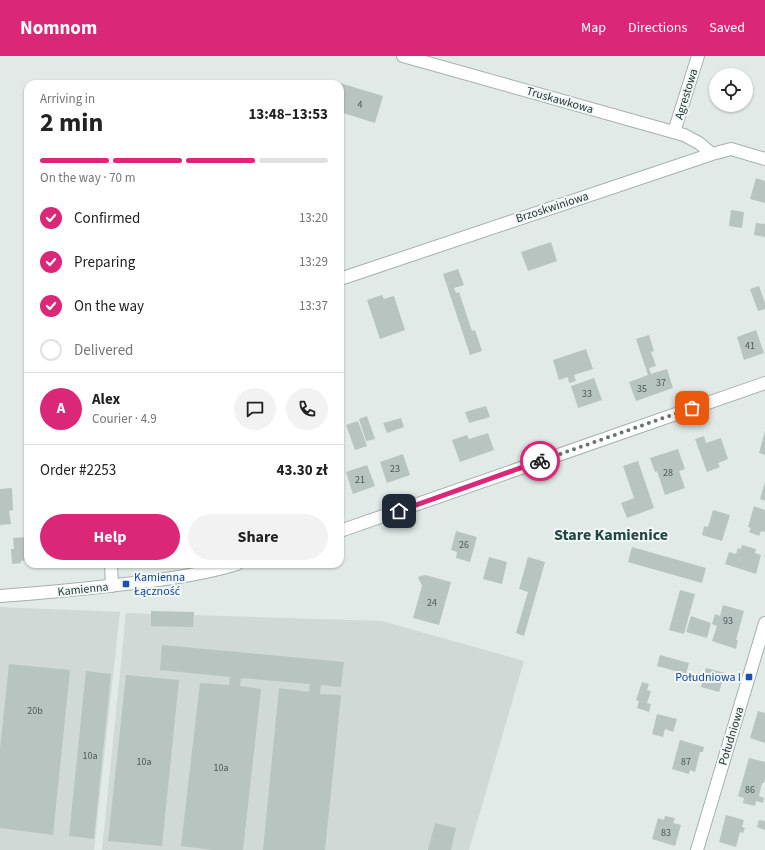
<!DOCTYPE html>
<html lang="en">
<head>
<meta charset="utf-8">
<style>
  :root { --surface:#fff; --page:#f2f2f2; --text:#222; --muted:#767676; --line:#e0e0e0; --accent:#db2777 }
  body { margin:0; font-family:"Source Sans 3",sans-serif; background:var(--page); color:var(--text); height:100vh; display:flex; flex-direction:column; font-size:15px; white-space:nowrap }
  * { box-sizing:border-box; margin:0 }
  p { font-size:13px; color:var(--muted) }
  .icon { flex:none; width:22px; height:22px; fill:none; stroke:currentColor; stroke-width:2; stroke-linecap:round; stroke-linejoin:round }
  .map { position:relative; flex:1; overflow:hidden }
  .panel { position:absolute; left:24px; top:24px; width:320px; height:488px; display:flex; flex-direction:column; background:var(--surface); border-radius:12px; box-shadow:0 1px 3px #0004 }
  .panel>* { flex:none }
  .controls { position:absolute; left:709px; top:12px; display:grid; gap:8px }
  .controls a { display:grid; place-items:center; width:44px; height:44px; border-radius:50%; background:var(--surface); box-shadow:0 1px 3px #0004; font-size:20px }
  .pin { position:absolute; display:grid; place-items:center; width:34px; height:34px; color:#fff; margin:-17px; border-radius:8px; box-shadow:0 2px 6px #0006 }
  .courier { position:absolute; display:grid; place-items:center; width:40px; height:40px; margin:-20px; border:3px solid #db2777; border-radius:50%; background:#fff; color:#222; box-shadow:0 1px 5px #0007 }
  .headline em { font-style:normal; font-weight:700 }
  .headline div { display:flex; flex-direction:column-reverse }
  .headline { display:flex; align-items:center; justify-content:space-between; height:68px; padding:0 16px }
  h1 { font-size:26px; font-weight:700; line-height:30px }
  .bar { display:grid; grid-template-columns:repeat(4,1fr); gap:6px 4px; align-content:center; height:48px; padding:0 16px }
  .bar i { height:5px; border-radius:3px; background:var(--line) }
  .bar .selected { background:var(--accent) }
  .bar p { grid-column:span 4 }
  .line { display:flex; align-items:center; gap:10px; padding:0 16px; border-top:1px solid var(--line) }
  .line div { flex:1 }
  .round { display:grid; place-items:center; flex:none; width:42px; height:42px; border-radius:21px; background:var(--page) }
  ol { padding:0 16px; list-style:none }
  li { display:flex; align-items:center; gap:12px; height:44px }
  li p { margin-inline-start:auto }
  li .icon { padding:4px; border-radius:50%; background:var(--accent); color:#fff; stroke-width:4 }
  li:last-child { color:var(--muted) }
  li i { width:22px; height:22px; border:2px solid var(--line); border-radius:50% }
  .cta { display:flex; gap:8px; margin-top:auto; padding:8px 16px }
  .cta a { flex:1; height:46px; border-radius:24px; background:var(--accent); color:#fff; font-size:16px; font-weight:700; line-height:46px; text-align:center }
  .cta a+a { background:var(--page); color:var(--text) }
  header { display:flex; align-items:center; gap:24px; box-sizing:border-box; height:56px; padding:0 20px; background:var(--accent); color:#fff }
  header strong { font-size:19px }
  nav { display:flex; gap:22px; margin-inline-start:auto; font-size:14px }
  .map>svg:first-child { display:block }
  .built { fill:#d0d9d6 }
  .building { fill:#b7c4c0 }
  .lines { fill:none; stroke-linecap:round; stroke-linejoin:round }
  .minor-casing { stroke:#a5b1ae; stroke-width:14 }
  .minor { stroke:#fff; stroke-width:12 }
  .done { stroke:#667673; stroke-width:4; stroke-dasharray:0 7.2 }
  .route { stroke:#db2777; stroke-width:5 }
  .transit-dot { fill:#1a4fb4; stroke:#f1f7f5; stroke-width:1.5 }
  .labels { text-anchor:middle; stroke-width:4; stroke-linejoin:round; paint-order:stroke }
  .number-label { font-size:10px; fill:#495b58 }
  .street-label { font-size:12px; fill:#243835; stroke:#f1f7f5 }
  .transit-label { font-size:12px; fill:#164399; stroke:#f1f7f5; text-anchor:start }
  .district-label { font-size:16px; font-weight:bold; fill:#224843; stroke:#f1f7f5 }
</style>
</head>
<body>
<header>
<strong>Nomnom</strong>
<nav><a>Map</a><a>Directions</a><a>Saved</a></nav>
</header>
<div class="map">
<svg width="765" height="794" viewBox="0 0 765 794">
  <rect width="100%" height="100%" fill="#e1eae7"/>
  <path class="built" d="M 0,551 L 120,556 L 94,794 L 0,794 Z
    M 126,557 L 382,565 L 524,605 L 469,794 L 102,794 Z"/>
  <path class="building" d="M 340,27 L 383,40 L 375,67 L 340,56 Z
    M 756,122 L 765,125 L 765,147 L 750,143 Z
    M 731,154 L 744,156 L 742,172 L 729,170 Z
    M 756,167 L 765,168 L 765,181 L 754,179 Z
    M 551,186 L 557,205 L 528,215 L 521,196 Z
    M 458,213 L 464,229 L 454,232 L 456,237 L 459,236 L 472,275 L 475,274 L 482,295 L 470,299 L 443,218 Z
    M 759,230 L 765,247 L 765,253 L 758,255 L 750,233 Z
    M 382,239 L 384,243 L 394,240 L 405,274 L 380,283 L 367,244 Z
    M 756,274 L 764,297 L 744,304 L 737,281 Z
    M 649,279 L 654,295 L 651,296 L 656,310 L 649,312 L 651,318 L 667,313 L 673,332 L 636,345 L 629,326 L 648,319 L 636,283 Z
    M 586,293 L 593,313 L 574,319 L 576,325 L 569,327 L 568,321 L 559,324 L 553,304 Z
    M 594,322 L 602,344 L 578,352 L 571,330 Z
    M 486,350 L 490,361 L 469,367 L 465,356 Z
    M 367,360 L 375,383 L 366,385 L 359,363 Z
    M 401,362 L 404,371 L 387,377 L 383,367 Z
    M 358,365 L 367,390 L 355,394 L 346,369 Z
    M 765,375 L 765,399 L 759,397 Z
    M 488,377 L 494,394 L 460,406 L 452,384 L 467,379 L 469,383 Z
    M 704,380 L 706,387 L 721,382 L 728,403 L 718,407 L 720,411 L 707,416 L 695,383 Z
    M 678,393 L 685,413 L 679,415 L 685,432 L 665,439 L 657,415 L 655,416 L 650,402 Z
    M 403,398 L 410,419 L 387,427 L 380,406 Z
    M 638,405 L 654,452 L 627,462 L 621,447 L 634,442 L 623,410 Z
    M 367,409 L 375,430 L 353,438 L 346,416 Z
    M 765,426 L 765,445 L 760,443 Z
    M 12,432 L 13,454 L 9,455 L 11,468 L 0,469 L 0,433 Z
    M 754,450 L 765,454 L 765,476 L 761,475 L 759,480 L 749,476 L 751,472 L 748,471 Z
    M 713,454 L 730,459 L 722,485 L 702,479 L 704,470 L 708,471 Z
    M 456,475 L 477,481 L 470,506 L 456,502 L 457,496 L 451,494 Z
    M 28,481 L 28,504 L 21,505 L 21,507 L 12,508 L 11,493 L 14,493 L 13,482 Z
    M 742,489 L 756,493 L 755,497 L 761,499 L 756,518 L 725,508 L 729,496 L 736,498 L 738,492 L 741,493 Z
    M 632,491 L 706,512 L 702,527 L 628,506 Z
    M 489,501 L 507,506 L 502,528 L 483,523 Z
    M 528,501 L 545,506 L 524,580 L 516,577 L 528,536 L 519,533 Z
    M 425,519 L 451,526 L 439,569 L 413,562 L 422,530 L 418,521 Z
    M 680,534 L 695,538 L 684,578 L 669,574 Z
    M 723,549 L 744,555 L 736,584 L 738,584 L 736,593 L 712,585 L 717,570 L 712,568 L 715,558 L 720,560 Z
    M 151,555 L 194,556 L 193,571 L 151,570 Z
    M 691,560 L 711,567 L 707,582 L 686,576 Z
    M 162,589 L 344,606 L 341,631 L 321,629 L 320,638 L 341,639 L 325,794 L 263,794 L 279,632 L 309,636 L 310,628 L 241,622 L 240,630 L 261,633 L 243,794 L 213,794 L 181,790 L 200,627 L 229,629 L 230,621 L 160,614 Z
    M 660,599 L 689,607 L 686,618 L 657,610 Z
    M 9,608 L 70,614 L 53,779 L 0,772 L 0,693 Z
    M 706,612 L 725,617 L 719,636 L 701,631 Z
    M 86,615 L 111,618 L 94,783 L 69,780 Z
    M 126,619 L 179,624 L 162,790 L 108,785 Z
    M 642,626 L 649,628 L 647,634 L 651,635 L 647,647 L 651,648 L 649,656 L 637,652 L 639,645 L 636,644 Z
    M 758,655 L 765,657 L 765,687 L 750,682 Z
    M 657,658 L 677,663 L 673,676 L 665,673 L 663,681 L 652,678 Z
    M 680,684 L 704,691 L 703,696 L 700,696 L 695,716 L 690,714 L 689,718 L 672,713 Z
    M 749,702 L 765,706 L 765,722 L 764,727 L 762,727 L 759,740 L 764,742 L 763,747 L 756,745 L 755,750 L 743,747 L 744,742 L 738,740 Z
    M 726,759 L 744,764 L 742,771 L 745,772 L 743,777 L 740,776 L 736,791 L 719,786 Z
    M 665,760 L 675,762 L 673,767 L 681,769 L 675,790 L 652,783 L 658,762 L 664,764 Z
    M 759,764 L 765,765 L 765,774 L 757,771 Z
    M 435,767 L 456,772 L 451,794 L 428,794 Z"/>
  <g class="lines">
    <g class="minor-casing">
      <path id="minor" d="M 403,0 L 684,79 L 699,87 L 712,98
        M 674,76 L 698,0
        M 340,223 L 712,98 L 731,93 L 765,103
        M 340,475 L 765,327
        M 111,508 L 112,530
        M 0,540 C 42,537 84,533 125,528 C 163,524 201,519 237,508
        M 697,794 L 765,567"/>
    </g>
    <use href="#minor" class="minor"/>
  </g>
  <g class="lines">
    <path class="done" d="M 540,405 L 692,352"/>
    <path class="route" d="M 399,455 L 540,405"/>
  </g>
  <g class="transit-dot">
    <rect x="122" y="524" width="8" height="8" rx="2"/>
    <rect x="745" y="617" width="8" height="8" rx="2"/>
  </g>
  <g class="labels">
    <g class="number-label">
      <text x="360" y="52">4</text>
      <text x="750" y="293">41</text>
      <text x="661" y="330">37</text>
      <text x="642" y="336">35</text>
      <text x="587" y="341">33</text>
      <text x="395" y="416">23</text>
      <text x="668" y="420">28</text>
      <text x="360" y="427">21</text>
      <text x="464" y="492">26</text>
      <text x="432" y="550">24</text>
      <text x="728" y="568">93</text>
      <text x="35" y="658">20b</text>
      <text x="90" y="703">10a</text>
      <text x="144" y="709">10a</text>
      <text x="686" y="709">87</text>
      <text x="221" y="715">10a</text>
      <text x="750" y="737">86</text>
      <text x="666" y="780">83</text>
    </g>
    <g class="street-label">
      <text transform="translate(686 38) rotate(-73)" y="4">Agrestowa</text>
      <text transform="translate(560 44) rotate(16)" y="4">Truskawkowa</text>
      <text transform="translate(552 151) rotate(-18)" y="4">Brzoskwiniowa</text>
      <text transform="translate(83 533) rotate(-6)" y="4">Kamienna</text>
      <text transform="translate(731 680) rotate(-73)" y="4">Południowa</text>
    </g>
    <g class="transit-label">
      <text x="134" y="525">Kamienna<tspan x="134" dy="14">Łączność</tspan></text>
      <text x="741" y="625" text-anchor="end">Południowa I</text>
    </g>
    <g class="district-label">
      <text x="611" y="484">Stare Kamienice</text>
    </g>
  </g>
</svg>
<div class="controls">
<a><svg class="icon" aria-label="locate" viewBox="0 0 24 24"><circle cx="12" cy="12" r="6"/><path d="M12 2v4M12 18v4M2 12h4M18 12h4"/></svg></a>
</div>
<div class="pin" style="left:692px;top:352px;background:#ea580c"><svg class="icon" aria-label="bag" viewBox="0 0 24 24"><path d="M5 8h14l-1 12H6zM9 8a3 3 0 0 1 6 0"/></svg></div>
<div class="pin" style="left:399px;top:455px;background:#1f2937"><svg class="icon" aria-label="home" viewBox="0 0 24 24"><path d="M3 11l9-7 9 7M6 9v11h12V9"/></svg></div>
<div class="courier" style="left:540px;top:405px"><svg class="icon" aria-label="bike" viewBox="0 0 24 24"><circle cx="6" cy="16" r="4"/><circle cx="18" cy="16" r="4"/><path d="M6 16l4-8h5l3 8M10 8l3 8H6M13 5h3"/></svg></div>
<section class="panel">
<div class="headline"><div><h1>2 min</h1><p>Arriving in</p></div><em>13:48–13:53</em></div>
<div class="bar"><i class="selected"></i><i class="selected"></i><i class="selected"></i><i></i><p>On the way · 70 m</p></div>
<ol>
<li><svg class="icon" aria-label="check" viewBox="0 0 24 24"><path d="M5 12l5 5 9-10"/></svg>Confirmed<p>13:20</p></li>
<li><svg class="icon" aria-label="check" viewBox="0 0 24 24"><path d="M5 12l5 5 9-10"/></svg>Preparing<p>13:29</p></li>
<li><svg class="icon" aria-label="check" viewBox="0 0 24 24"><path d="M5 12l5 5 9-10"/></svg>On the way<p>13:37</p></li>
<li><i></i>Delivered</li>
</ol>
<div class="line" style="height:72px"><b class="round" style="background:var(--accent);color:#fff">A</b><div><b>Alex</b><p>Courier · 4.9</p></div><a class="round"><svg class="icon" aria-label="chat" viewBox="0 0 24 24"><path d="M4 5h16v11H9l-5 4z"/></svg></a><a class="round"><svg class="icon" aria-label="phone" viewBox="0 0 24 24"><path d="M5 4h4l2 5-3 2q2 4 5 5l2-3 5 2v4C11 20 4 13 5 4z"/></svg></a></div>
<div class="line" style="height:52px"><div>Order #2253</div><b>43.30 zł</b></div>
<div class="cta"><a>Help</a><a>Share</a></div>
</section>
</div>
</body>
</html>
